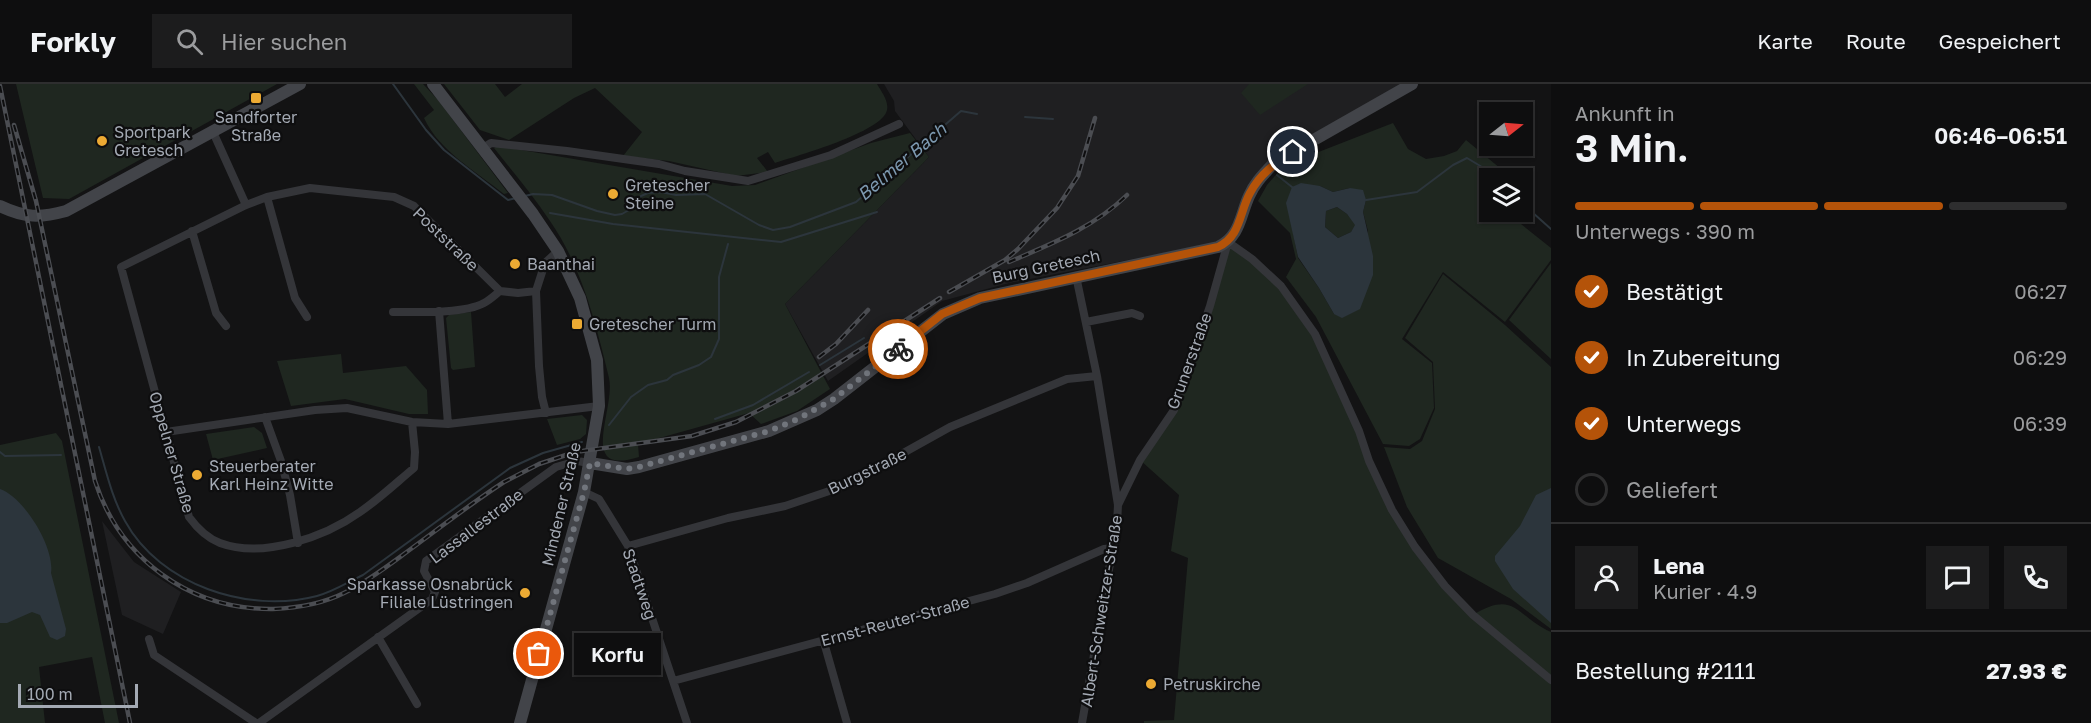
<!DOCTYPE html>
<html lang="de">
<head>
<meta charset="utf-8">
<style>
  :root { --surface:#0e0e0f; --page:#1c1c1d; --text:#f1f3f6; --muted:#9b9c9e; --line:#2e2e2f; --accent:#b45309 }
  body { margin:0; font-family:"Golos Text",sans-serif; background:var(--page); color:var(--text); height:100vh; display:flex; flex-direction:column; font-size:22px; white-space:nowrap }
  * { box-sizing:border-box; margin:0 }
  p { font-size:20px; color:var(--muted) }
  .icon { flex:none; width:33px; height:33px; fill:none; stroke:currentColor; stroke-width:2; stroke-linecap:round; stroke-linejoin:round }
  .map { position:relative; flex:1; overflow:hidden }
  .details { display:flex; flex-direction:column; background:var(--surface); width:540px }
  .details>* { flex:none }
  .needle { width:39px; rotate:73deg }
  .fabs { position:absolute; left:1479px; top:18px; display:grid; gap:12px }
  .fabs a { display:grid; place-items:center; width:54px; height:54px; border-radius:0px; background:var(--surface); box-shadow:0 2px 4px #0004,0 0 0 2px var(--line); font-size:30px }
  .scale { position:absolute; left:18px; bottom:15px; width:120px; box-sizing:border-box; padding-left:6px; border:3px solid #a4aab4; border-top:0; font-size:16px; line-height:21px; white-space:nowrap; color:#a4aab4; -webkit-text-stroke:4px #0e0e0f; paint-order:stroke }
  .pin { position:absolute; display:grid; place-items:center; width:51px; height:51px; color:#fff; margin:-26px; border:3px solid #fff; border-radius:50%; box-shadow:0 2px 6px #0007 }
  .courier { position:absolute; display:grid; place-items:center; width:60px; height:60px; margin:-30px; border:4px solid #b45309; border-radius:50%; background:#fff; color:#222; box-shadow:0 2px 8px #0007 }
  .bubble { position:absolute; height:42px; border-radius:0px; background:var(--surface); box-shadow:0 2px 4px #0004,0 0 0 2px var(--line); font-size:20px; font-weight:600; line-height:42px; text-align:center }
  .head em { font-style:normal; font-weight:600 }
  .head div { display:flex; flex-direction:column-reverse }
  .head { display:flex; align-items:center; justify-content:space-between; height:102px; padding:0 24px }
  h1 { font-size:39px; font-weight:600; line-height:45px }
  .bar { display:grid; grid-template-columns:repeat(4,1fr); gap:9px 6px; align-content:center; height:72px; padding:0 24px }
  .bar i { height:8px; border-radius:4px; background:var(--line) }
  .bar .current { background:var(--accent) }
  .bar p { grid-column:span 4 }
  .line { display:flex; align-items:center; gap:15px; padding:0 24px; border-top:2px solid var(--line) }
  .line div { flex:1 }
  .round { display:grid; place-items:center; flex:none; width:63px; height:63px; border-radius:0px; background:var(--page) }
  ol { padding:0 24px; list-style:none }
  li { display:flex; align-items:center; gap:18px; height:66px }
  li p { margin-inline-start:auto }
  li .icon { padding:6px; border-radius:50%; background:var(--accent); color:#fff; stroke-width:4 }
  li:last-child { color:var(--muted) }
  li i { width:33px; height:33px; border:3px solid var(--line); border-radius:50% }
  header { display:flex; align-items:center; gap:36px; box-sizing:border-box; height:84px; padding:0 30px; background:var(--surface); border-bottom:2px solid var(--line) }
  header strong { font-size:28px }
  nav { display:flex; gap:33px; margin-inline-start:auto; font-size:21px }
  .search { width:420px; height:54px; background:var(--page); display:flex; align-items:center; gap:15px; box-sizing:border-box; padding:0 21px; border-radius:0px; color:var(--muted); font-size:22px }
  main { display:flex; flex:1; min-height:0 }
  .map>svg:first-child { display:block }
  .built { fill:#1f1f21 }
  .green { fill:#1f2720; fill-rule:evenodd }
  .water { fill:#2c353c; fill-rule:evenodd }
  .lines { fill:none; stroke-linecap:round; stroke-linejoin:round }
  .stream { stroke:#2c353c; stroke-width:2 }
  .street { stroke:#343539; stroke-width:8 }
  .secondary { stroke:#424449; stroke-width:12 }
  .rail-casing { stroke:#4b4d52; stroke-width:4.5 }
  .rail { stroke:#0e0e0f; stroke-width:2; stroke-dasharray:7; stroke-linecap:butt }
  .done { stroke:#71757c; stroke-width:6; stroke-dasharray:0 10.8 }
  .route { stroke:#b45309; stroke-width:8 }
  .poi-dot { fill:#ecaa33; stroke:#0e0e0f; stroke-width:2 }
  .labels { text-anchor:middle; stroke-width:4.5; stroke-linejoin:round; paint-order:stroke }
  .poi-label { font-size:16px; fill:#a4aab4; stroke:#0e0e0f; text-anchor:start }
  .street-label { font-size:16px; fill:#a4aab4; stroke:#0e0e0f }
  .water-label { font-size:18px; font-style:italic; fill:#7c98af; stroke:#0e0e0f }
</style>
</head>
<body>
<header>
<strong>Forkly</strong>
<div class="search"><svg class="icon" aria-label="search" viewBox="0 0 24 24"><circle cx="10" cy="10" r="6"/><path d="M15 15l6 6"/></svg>Hier suchen</div>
<nav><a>Karte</a><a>Route</a><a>Gespeichert</a></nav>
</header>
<main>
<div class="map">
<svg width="1551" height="639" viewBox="0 0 1551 639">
  <rect width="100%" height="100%" fill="#131314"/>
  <path class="built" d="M 884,0 L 1405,0 L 1262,83 L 1227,153 L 1216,159 L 1009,199 L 942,217 L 828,297 L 785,220 L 929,73 L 895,27 L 894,17 Z
    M 102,437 L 134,478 L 181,508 L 163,550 L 122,531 Z"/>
  <path class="green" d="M 16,0 L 277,0 L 69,115 L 43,114 Z
    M 414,0 L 423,0 L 438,16 L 508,109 L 504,110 C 477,88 439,67 424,34 L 434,26 Z
    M 444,0 L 495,0 L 505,13 L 522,0 L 877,0 C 881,7 889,17 887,26 C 883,48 796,72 775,79 L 768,68 L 757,74 L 768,88 L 736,92 L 669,77 L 623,72 L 642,48 L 595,4 L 574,14 L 509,56 L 480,46 Z
    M 1249,0 L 1308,0 L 1260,31 L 1241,9 Z
    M 1393,39 L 1408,65 L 1426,75 L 1444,72 L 1457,67 L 1466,56 L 1512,94 L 1490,94 L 1490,128 L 1506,128 L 1551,164 L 1551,176 L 1505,238 L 1443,188 L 1402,255 L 1432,279 L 1434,324 L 1420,355 L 1409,362 L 1383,360 L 1316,233 L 1286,193 L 1296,175 L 1290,149 L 1258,117 L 1267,101 L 1281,85 L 1298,76 ZM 1320,102 L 1333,108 L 1350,104 L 1366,116 L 1363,128 L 1368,147 L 1334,230 L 1319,204 L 1298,174 L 1293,148 Z
    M 910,49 L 929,73 L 785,220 L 830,305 L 797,327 L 761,340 L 749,329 L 638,360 L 639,373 C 576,393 616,325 609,294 C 596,240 582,183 550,137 C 533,111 513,88 494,64 L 498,62 L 732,102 L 755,101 L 871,59 Z
    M 1337,123 L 1347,130 L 1356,141 L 1351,148 L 1338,154 L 1325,143 L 1326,127 Z
    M 1228,158 L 1252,175 L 1307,237 L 1369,377 L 1415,463 L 1473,531 C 1516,505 1516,533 1551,548 L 1551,639 L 1144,639 L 1144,637 L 1174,636 L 1188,474 L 1171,467 L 1179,411 L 1140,376 L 1174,326 Z
    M 1551,179 L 1551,275 L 1509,236 Z
    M 1443,190 L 1505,241 L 1551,283 L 1551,545 L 1511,515 L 1438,474 L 1407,423 L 1384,363 L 1410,365 L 1422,357 L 1435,325 L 1433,278 L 1405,254 Z
    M 471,228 L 475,283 L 453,286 L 451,284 L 446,234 L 449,231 Z
    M 341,270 L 343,289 L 406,282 L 427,306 L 428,330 L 409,330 L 345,315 L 291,322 L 277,277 Z
    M 582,331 L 587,336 L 586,350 L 580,355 L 557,361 L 547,335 Z
    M 254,343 L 262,349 L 267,364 L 213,376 L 206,350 Z
    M 56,349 L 62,357 L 119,639 L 105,639 L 92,573 L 39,583 L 45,639 L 0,639 L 0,361 Z"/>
  <path class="water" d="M 1301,99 L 1320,102 L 1333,108 L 1350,104 L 1363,106 L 1366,116 L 1363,128 L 1373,172 L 1373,191 L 1360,225 L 1342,234 L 1334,230 L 1319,204 L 1298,173 L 1286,119 L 1292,103 ZM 1337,123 L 1347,130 L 1355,141 L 1351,148 L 1338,154 L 1325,143 L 1326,127 Z
    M 1551,404 L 1551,539 L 1513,505 L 1495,477 L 1495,472 L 1520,442 L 1536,411 Z
    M 0,405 C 24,413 55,464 51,489 L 66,545 L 65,552 L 57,556 L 50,553 L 40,531 L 32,528 L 7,539 L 0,539 Z"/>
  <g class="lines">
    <path class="stream" d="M 393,0 L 426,46 L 444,66 L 508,116 L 516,114
      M 1025,33 L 1053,35
      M 1277,91 L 1292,103
      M 525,112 L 533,110 L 552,111 L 597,127 L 615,131 L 622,130 L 629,126 L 641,112 L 648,109 L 661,108 L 676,111 L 705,110 L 759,141 L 773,146 L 790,143 L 856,118 L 961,27 L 977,30
      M 1366,116 L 1417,108 L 1453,81 L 1467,74 L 1482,83 L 1495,94
      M 1522,119 L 1551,145
      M 550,129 L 613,140 L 781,158 L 877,128
      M 820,281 L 864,254
      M 715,335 L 753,321 L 809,288
      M 609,341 L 631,313 L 648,301 L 667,296 L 673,291 L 699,281 L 711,273 L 719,255 L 719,193 L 728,160
      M 99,363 C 106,387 112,414 125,437 C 160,501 248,530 317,512 C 333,508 348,498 363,491 L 510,384 L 543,369 L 582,358
      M 0,368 L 5,372 L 61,371"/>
    <path class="street" d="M 213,48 L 246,121
      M 483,64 L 491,59 L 567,67 L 659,80 L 685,87 L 748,97 L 831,71 L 899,40
      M 267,113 L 295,214 L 307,233
      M 192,147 L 216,229 L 226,242
      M 1076,192 L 1097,292 L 1118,421 L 1117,440 L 1082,639
      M 439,227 L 448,340
      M 393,228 C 416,228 464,230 484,219 C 490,216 495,211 500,207 L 518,209 L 536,207
      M 1086,238 L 1132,229 L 1140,232
      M 546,329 L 542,313 L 539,282 L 536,207 L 545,179 L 558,167
      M 265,333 L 281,377 L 290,411 L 298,459
      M 412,338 L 415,368 L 414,384 C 396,399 379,415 360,428 C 325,453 263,475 220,459 C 207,454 197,444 189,433 L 121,183 L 246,121 L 267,113 L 310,104 L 394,113 L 414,122 L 500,207
      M 166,348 L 315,326 L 347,324 L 412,338 L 448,340 L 599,322
      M 584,408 L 599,415 L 628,462 L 687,639
      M 1118,421 L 1140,376 L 1174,326 L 1210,222 L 1228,158 L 1252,175 L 1281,202 L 1315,250 L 1359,347 L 1369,377 L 1392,426 L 1415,463 L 1445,502 L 1473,531 L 1551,596
      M 628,462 L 728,434 L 785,422 L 844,402 L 950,343 L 1067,295 L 1097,292
      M 378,553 L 417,620
      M 149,555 L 154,571 L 256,639
      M 823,555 L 847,639
      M 673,597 L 995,510 L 1027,499 L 1104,465 L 1113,464
      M 259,639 L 432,515 L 435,508 L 424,487 L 426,477 L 556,383 L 577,377 L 590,379"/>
    <path class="secondary" d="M 433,0 L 533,130 L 558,167 L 580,214 L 597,276 L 599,322 L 584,408 L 520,639
      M 0,122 C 25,134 40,134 66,127 L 300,0
      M 590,379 L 627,385 L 639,383 L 769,347 L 817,326 L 834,315 L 943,230 L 980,214 L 1218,163 C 1240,153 1240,132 1249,112 C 1255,98 1265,89 1275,78 L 1412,0"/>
    <g class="rail-casing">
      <path id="rail" d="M 0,2 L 130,639
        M 14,41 L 36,117 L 95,397 C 120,475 190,526 273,525 C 297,524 322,520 344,509 C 365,499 385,484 404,470 C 437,446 470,420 504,398 L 539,380 L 575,368 L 692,352 L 736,338 L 796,307 L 940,214
        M 1009,178 C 1051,160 1093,144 1127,111
        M 949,208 L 1005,176 L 1018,165 L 1057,124 L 1078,92 L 1095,34
        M 819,273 L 836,260 L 868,226"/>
    </g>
    <use href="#rail" class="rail"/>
  </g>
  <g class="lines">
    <path class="done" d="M 539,570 L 584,408 L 590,379 L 627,385 L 639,383 L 769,347 L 798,335 L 834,315 L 898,265"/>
    <path class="route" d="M 898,265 L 942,230 L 980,214 L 1218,163 C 1241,152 1239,129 1250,109 C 1260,90 1275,79 1293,68"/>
  </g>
  <g class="poi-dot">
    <rect x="250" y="8" width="12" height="12" rx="3"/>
    <circle cx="102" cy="57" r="6"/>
    <circle cx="613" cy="110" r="6"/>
    <circle cx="515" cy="180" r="6"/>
    <rect x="571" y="234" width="12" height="12" rx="3"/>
    <circle cx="197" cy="391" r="6"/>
    <circle cx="525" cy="509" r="6"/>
    <circle cx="1151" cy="600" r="6"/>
  </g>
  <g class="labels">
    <g class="poi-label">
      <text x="256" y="39" text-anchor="middle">Sandforter<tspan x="256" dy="18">Straße</tspan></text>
      <text x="114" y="54">Sportpark<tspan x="114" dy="18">Gretesch</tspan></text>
      <text x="625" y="107">Gretescher<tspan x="625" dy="18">Steine</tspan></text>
      <text x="527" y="186">Baanthai</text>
      <text x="589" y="246">Gretescher Turm</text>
      <text x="209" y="388">Steuerberater<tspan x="209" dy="18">Karl Heinz Witte</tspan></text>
      <text x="513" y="506" text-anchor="end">Sparkasse Osnabrück<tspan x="513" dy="18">Filiale Lüstringen</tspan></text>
      <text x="1163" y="606">Petruskirche</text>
    </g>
    <g class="street-label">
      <text transform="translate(446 155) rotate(44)" y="6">Poststraße</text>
      <text transform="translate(1046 182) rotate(-12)" y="6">Burg Gretesch</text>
      <text transform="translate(1189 277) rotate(-70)" y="6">Grunerstraße</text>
      <text transform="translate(172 368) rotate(74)" y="6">Oppelner Straße</text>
      <text transform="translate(867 387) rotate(-26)" y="6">Burgstraße</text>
      <text transform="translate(561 420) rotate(-77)" y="6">Mindener Straße</text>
      <text transform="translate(476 442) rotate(-37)" y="6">Lassallestraße</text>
      <text transform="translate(640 500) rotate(71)" y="6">Stadtweg</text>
      <text transform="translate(1101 527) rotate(-81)" y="6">Albert-Schweitzer-Straße</text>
      <text transform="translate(895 537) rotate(-15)" y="6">Ernst-Reuter-Straße</text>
    </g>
    <g class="water-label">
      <text transform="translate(902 78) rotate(-40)" y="6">Belmer Bach</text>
    </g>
  </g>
</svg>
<div class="fabs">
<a><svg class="needle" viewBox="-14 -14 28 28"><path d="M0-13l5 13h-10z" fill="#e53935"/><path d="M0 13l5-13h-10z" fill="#9b9c9e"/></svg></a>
<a><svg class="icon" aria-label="layers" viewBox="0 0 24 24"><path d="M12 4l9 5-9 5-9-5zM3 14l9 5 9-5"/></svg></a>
</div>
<div class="scale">100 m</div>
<div class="pin" style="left:539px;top:570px;background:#ea580c"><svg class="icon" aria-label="bag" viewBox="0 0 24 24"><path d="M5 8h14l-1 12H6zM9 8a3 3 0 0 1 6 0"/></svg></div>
<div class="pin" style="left:1293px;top:68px;background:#1f2937"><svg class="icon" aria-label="home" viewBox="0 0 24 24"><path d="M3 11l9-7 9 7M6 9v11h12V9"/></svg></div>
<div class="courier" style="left:898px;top:265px"><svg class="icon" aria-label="bike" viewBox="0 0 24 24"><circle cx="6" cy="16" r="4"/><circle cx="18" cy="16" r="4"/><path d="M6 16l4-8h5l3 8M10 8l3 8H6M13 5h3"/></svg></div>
<div class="bubble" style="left:574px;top:549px;width:87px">Korfu</div>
</div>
<section class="details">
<div class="head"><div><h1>3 Min.</h1><p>Ankunft in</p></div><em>06:46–06:51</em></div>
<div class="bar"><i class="current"></i><i class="current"></i><i class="current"></i><i></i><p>Unterwegs · 390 m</p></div>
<ol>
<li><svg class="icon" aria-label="check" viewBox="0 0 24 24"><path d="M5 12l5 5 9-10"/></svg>Bestätigt<p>06:27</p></li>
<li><svg class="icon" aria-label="check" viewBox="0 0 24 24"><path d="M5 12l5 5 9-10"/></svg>In Zubereitung<p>06:29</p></li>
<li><svg class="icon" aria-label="check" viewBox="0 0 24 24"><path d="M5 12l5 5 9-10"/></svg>Unterwegs<p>06:39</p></li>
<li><i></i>Geliefert</li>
</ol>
<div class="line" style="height:108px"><a class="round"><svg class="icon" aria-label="person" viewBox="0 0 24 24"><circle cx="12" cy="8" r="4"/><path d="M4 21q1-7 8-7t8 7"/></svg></a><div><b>Lena</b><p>Kurier · 4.9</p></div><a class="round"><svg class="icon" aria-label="chat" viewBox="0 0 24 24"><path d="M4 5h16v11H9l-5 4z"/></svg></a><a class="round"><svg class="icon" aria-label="phone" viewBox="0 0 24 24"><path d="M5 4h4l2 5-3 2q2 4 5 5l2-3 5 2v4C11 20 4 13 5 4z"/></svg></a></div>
<div class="line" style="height:78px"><div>Bestellung #2111</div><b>27.93 €</b></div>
</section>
</main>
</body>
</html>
